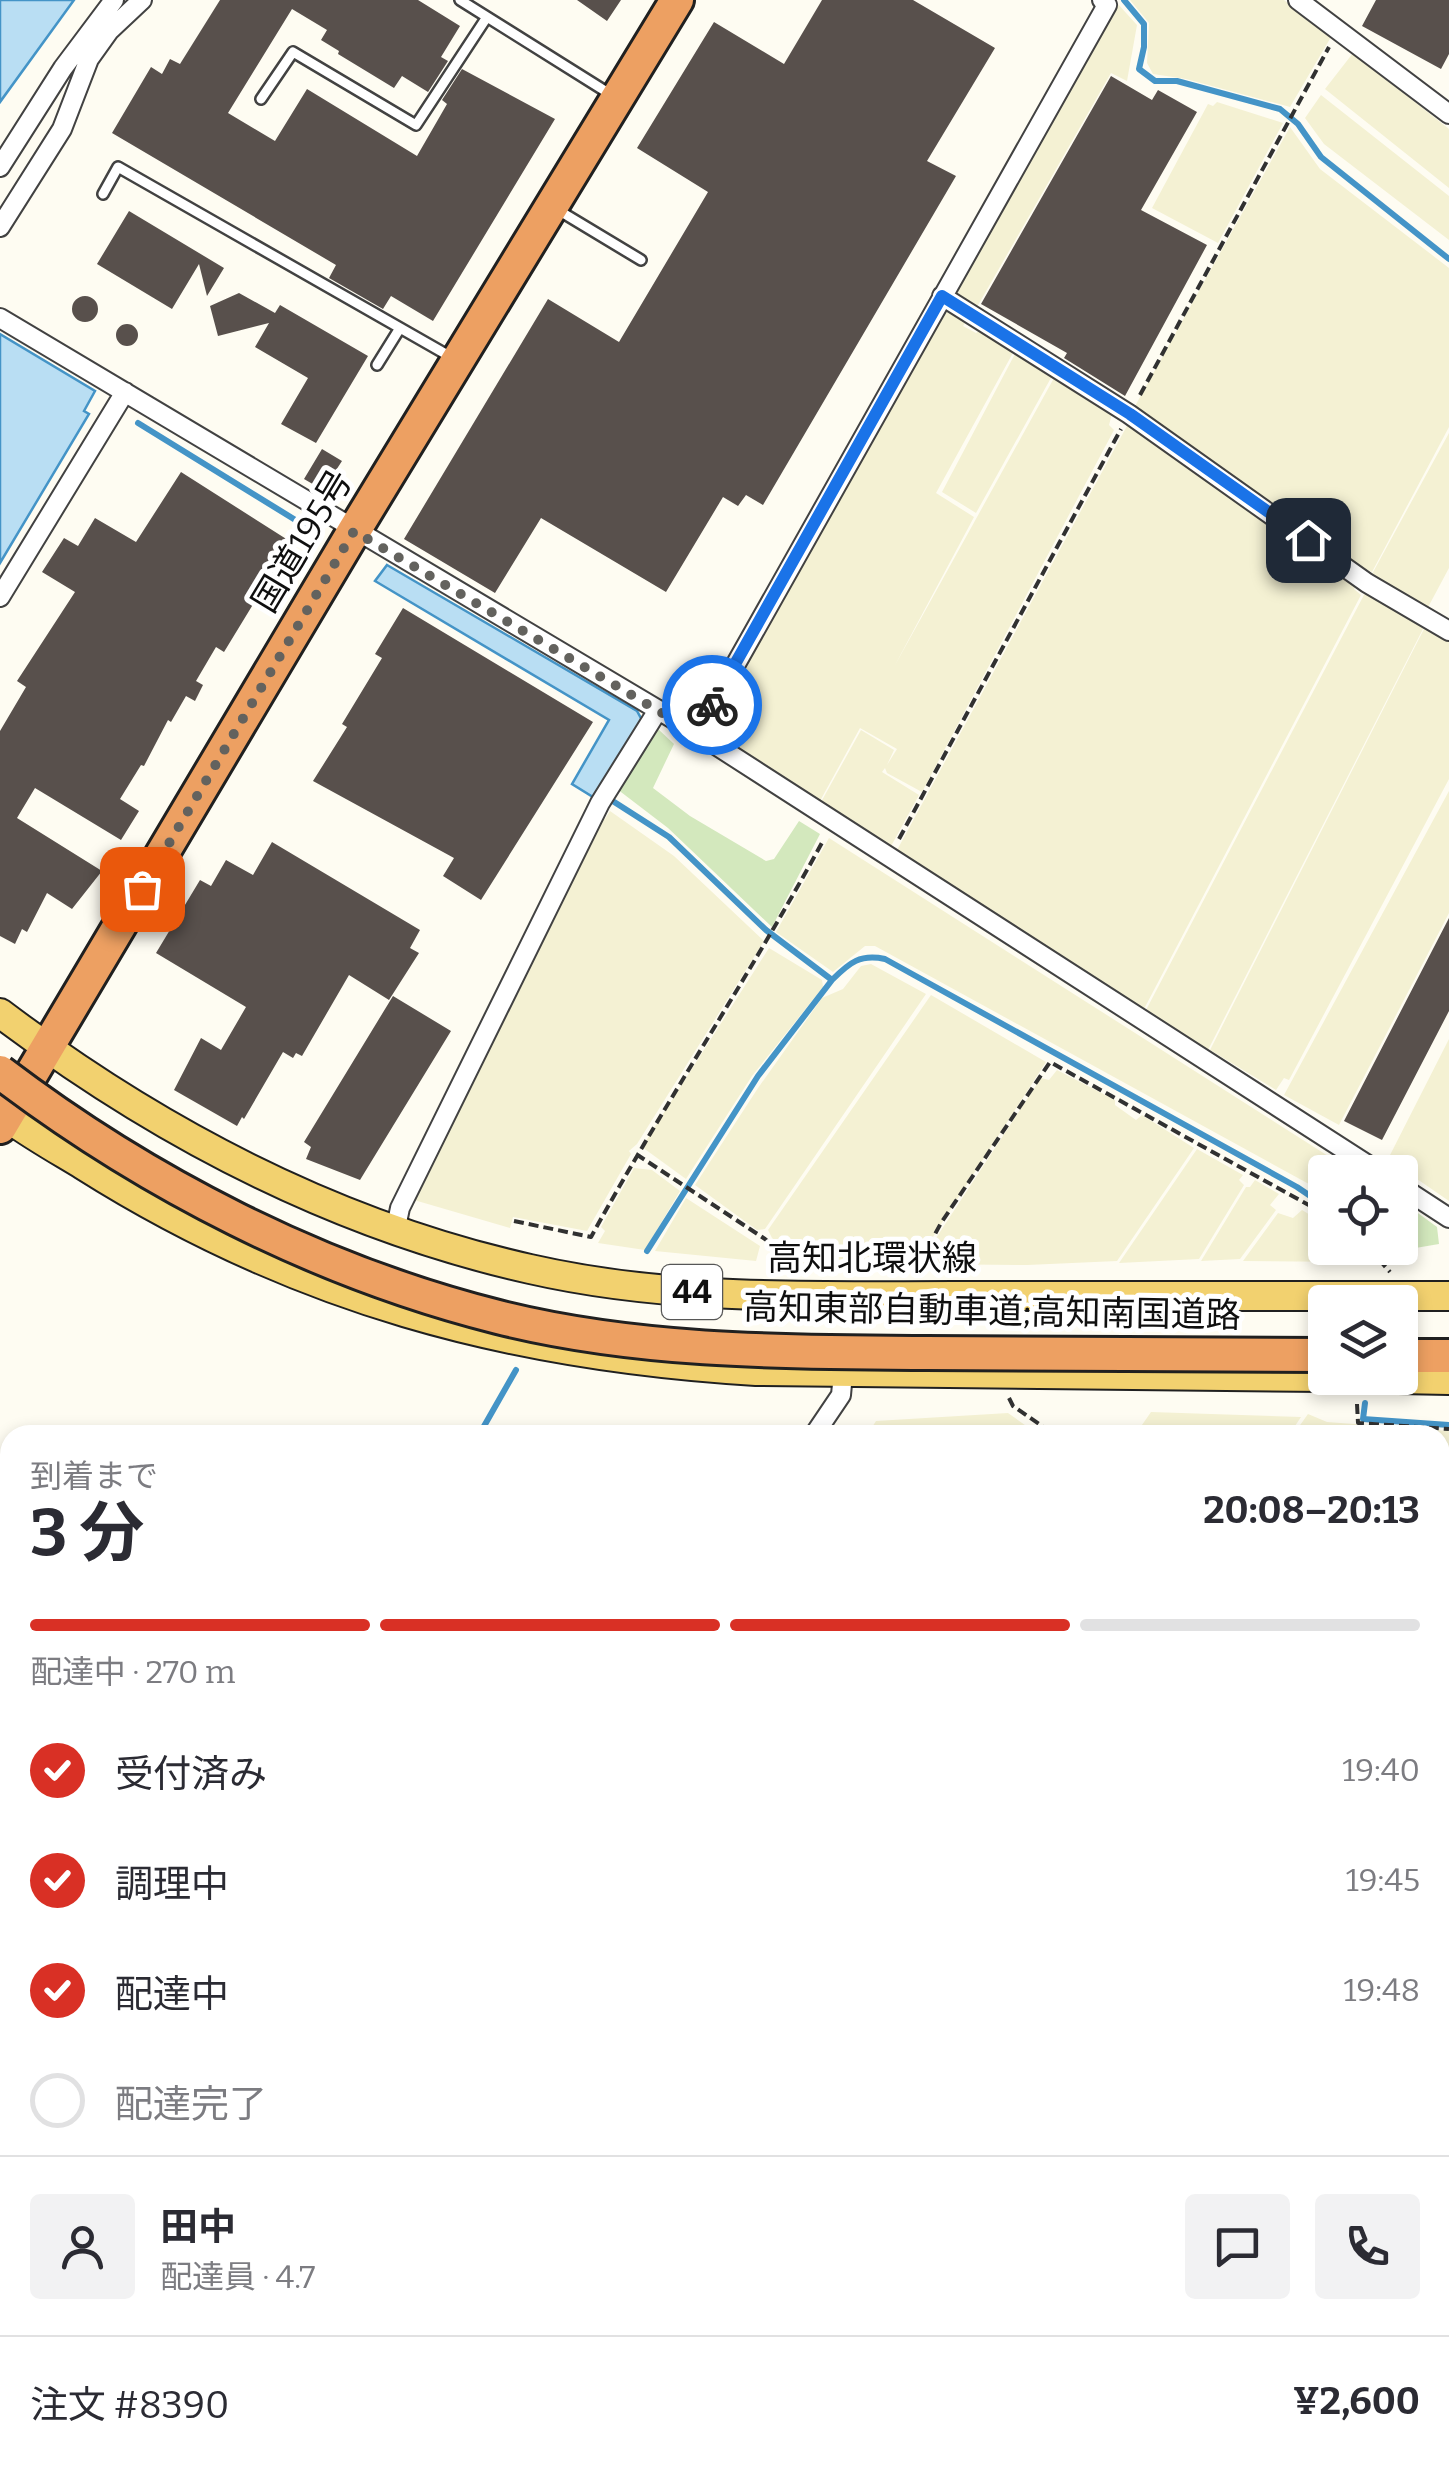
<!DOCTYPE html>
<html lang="ja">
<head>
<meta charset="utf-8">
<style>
  :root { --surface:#fff; --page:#f2f2f3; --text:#2b2b33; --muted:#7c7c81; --line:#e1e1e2; --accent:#d93025 }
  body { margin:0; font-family:Bitter,"Noto Sans JP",serif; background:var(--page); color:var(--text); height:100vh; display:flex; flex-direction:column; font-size:38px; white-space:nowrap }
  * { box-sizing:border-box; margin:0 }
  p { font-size:32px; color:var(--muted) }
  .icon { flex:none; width:55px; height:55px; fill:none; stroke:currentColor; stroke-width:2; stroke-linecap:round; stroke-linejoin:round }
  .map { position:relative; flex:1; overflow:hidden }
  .drawer { position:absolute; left:0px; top:1425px; width:1450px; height:1062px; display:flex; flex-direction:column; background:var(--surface); border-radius:30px 30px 0 0; box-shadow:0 5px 15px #0003 }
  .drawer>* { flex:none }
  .buttons { position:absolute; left:1308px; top:1155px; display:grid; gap:20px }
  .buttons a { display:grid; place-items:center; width:110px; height:110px; border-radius:10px; background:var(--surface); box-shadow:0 5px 15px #0003; font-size:50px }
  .pin { position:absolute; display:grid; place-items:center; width:85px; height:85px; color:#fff; margin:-42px; border-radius:20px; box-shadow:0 5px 15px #0006 }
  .courier { position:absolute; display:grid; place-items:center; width:100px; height:100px; margin:-50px; border:8px solid #1a73e8; border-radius:50%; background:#fff; color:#222; box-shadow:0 2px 12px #0007 }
  .summary em { font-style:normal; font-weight:700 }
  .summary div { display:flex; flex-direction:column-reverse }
  .summary { display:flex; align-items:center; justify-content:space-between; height:170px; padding:0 30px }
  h1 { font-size:65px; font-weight:700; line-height:75px }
  .bar { display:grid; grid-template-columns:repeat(4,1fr); gap:15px 10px; align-content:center; height:120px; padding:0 30px }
  .bar i { height:12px; border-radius:8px; background:var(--line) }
  .bar .on { background:var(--accent) }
  .bar p { grid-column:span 4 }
  .line { display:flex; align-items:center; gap:25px; padding:0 30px; border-top:2px solid var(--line) }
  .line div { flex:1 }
  .round { display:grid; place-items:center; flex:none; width:105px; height:105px; border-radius:10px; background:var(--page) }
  ol { padding:0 30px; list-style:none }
  li { display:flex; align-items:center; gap:30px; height:110px }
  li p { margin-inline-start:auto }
  li .icon { padding:10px; border-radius:50%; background:var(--accent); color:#fff; stroke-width:4 }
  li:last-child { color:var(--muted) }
  li i { width:55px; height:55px; border:5px solid var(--line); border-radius:50% }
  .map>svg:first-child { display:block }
  .farmland { fill:#f4f1d3 }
  .green { fill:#d3e8bd }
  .water { fill:#b9def3; stroke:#4494c7; stroke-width:2.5 }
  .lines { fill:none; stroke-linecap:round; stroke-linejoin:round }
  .stream { stroke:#4494c7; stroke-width:6 }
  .building { fill:#58504c }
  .lane-casing { stroke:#424242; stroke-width:14 }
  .street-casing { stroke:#424242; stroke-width:22 }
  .primary-casing { stroke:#202020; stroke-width:32 }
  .highway-casing { stroke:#202020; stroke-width:38 }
  .path { stroke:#313131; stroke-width:4; stroke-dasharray:10 5; stroke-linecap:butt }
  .lane { stroke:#fff; stroke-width:9 }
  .street { stroke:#fff; stroke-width:18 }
  .primary { stroke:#f2d16f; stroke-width:28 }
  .highway { stroke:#eda062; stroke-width:32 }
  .highway-bridge-casing { stroke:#202020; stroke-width:38; stroke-linecap:butt }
  .highway-bridge { stroke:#eda062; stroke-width:32 }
  .done { stroke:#63625e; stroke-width:10; stroke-dasharray:0 18 }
  .route { stroke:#1a73e8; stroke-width:12 }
  .labels { text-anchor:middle; stroke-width:10; stroke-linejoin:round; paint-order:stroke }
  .shield { fill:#fff; stroke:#575757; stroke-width:2.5 }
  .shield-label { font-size:32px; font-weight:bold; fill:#0f0f0f }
  .street-label { font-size:35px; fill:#0f0f0f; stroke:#fff }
</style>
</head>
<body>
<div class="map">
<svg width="1449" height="2487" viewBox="0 0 1449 2487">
  <rect width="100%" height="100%" fill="#fefcf2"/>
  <path class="farmland" d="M 1130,0 L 1284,0 L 1331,37 L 1290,107 L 1186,79 L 1153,74 L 1147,63 L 1149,23 Z
    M 1117,3 L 1137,25 L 1127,81 L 1111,73 L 977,307 L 955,294 Z
    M 1353,53 L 1449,129 L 1449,188 L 1325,89 Z
    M 1321,95 L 1449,196 L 1449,240 L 1324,144 L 1305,118 Z
    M 1217,102 L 1283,123 L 1218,243 L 1152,208 L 1208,104 L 1213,106 Z
    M 1290,127 L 1320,169 L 1449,268 L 1449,427 L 1372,572 L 1366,569 L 1364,573 L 1330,549 L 1134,408 Z
    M 946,307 L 965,323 L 963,326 L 976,333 L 979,331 L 1014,351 L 936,493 L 974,517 L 894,667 L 1054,378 L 1112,414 L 1109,425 L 1114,430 L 922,792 L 887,773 L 885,768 L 882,772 L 919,795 L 890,848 L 821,802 L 861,730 L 894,750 L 887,765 L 897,749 L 860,728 L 820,801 L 708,727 Z
    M 1016,352 L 1052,376 L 976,513 L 942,492 Z
    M 1128,424 L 1356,585 L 1354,589 L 1361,595 L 1144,1009 L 896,852 Z
    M 1449,433 L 1449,568 L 1426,611 L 1372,574 Z
    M 1365,593 L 1372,593 L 1424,627 L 1208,1050 L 1146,1010 Z
    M 1425,627 L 1449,642 L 1449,779 L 1289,1080 L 1284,1078 L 1276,1090 L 1210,1050 Z
    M 1449,791 L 1449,913 L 1339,1125 L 1284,1095 Z
    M 610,811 L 674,856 L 764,941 L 637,1144 L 629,1151 L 631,1154 L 587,1231 L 513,1217 L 510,1228 L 414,1200 L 602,816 L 605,819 Z
    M 829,838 L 1336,1161 L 1329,1172 L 1325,1172 L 1318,1189 L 875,946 L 865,946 L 833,972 L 776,932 Z
    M 769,948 L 822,980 L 823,987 L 752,1076 L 686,1179 L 642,1147 Z
    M 871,964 L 926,994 L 765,1229 L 757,1230 L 695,1185 L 758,1088 L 822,998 L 843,989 L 861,966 Z
    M 931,995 L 1046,1062 L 916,1263 L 804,1264 L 772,1238 L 768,1230 Z
    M 1449,1039 L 1449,1201 L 1388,1159 Z
    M 1057,1070 L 1115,1100 L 1115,1105 L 1136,1120 L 1142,1115 L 1194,1148 L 1117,1261 L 1027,1265 L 919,1264 L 1041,1078 L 1049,1080 Z
    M 1197,1149 L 1243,1175 L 1239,1180 L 1244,1185 L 1199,1259 L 1119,1263 Z
    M 634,1168 L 652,1170 L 680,1191 L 645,1250 L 598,1243 L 605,1231 L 601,1227 Z
    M 1255,1180 L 1279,1194 L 1270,1205 L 1276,1210 L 1240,1259 L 1201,1261 L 1246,1187 L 1250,1187 Z
    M 686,1198 L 760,1246 L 756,1261 L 655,1251 Z
    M 1302,1210 L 1325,1224 L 1325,1248 L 1354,1248 L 1352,1262 L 1243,1261 L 1278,1213 L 1293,1218 Z
    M 1151,1412 L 1301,1417 L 1289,1435 L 1135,1435 Z
    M 1008,1413 L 1039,1435 L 867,1435 L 876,1421 Z
    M 1308,1414 L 1327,1422 L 1449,1431 L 1449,1698 L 1440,1693 L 1440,1435 L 1293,1435 Z
    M 1440,1710 L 1449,1716 L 1449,1805 L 1440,1818 Z
    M 175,2478 L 735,2478 L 739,2487 L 174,2487 Z
    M 913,2478 L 1126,2478 L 1124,2487 L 887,2487 Z"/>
  <path class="green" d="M 657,728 L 674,744 L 653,788 L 690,816 L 766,861 L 774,859 L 799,821 L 820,834 L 772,927 L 668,828 L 617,789 Z
    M 1400,1200 L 1437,1227 L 1439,1244 L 1398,1251 L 1394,1248 L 1400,1248 Z"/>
  <path class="water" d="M 0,0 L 74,0 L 0,102 Z
    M 0,334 L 95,391 L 84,411 L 89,414 L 0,563 Z
    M 387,565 L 637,711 L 643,722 L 593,797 L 572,784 L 609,720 L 375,581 Z"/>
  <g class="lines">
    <path class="stream" d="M 1124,0 L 1144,24 L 1144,47 L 1139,69 L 1155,81 L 1177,81 L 1280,109 L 1298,124 L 1321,157 L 1449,259
      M 138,423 L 310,529
      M 608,798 L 669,837 L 766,930 L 832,980 C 850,962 860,954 885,959 L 1297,1187 L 1325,1206
      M 647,1251 L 758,1076 L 832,980
      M 1363,1261 L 1364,1248
      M 1365,1403 L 1363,1419 L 1449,1425
      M 479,1435 L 516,1370
      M 0,2111 L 10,2113
      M 1440,2168 L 1449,2158
      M 857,2487 L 885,2478
      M 1313,2487 L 1315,2478"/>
  </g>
  <path class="building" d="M 220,0 L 418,0 L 460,26 L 441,57 L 448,61 L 428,92 L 402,76 L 394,88 L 338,54 L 339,51 L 321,40 L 327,30 L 292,9 L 228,113 L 275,141 L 307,89 L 417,156 L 447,104 L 442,100 L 462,69 L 555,119 L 433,321 L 391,296 L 383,309 L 329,278 L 336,265 L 112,133 L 151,67 L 162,74 L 170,59 L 180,64 Z
    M 577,0 L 621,0 L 607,21 Z
    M 822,0 L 913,0 L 995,48 L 927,161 L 956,176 L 763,505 L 746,495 L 738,506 L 723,497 L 666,592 L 541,518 L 495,593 L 404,539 L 548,299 L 619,342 L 708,192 L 637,148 L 714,22 L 784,64 Z
    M 1376,0 L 1449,0 L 1449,54 L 1441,69 L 1362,26 Z
    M 1111,76 L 1152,100 L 1158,90 L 1197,112 L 1141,210 L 1207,245 L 1125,396 L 1064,358 L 1067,353 L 981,304 Z
    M 129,211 L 224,268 L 207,296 L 199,264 L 172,309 L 97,264 Z
    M 239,293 L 275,313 L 280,305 L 368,356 L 316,443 L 281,424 L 308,378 L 255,347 L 269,323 L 218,336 L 210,306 Z
    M72 309a13 13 0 1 1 26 0a13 13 0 1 1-26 0Z
    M116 335a11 11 0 1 1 22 0a11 11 0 1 1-22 0Z
    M 322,449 L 342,461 L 323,490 L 304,479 Z
    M 181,472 L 291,542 L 224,652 L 216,647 L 196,681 L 203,685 L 195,701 L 186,696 L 171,722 L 168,720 L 144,766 L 141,765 L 120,799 L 139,811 L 121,840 L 35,788 L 17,818 L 102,871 L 72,909 L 47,893 L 27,932 L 22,929 L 15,944 L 0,936 L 0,731 L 26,687 L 17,681 L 75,592 L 42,572 L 64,538 L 78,546 L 95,518 L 136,542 Z
    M 403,608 L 593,722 L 481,900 L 443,876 L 454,858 L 313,781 L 347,727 L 342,724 L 382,658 L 375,654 Z
    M 272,842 L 420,930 L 410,948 L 419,953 L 389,1000 L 349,975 L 302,1056 L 296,1053 L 293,1058 L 283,1052 L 244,1119 L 242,1117 L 237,1126 L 174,1090 L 201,1038 L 221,1050 L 246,1007 L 156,953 L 200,880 L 211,886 L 226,860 L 253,875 Z
    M 1449,918 L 1449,1011 L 1382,1140 L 1344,1121 Z
    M 393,996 L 451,1031 L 360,1180 L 306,1159 L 311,1147 L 304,1142 Z"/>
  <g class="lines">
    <g class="lane-casing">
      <path id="lane" d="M 460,0 L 610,94
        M 261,99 L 293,52 L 416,125 L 487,17
        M 103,194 L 118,167 L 451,357
        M 558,210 L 641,260
        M 377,365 L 400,328"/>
    </g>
    <g class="street-casing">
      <path id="street" d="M 1298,0 L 1449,114
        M 0,167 L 63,68 L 114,0
        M 0,227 L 62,129 L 89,59 L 109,31 L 142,0
        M 942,296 L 1129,414 L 1367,583 L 1449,631
        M 0,318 L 697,733 L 1379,1172
        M 0,597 L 125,392
        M 697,733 L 1107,5 L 1102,0
        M 1400,1186 L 1449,1218
        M 395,1232 L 400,1208 L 600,803 L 658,710
        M 814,1435 L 841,1395 L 843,1373
        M 1440,2072 L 1449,2063
        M 0,2101 L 10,2102
        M 1440,2441 L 1449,2425
        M 155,2487 L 155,2478
        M 827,2487 L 854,2478
        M 1134,2487 L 1136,2478
        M 1420,2487 L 1422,2478"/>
    </g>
    <g class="primary-casing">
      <path id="primary" d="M 0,1013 C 159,1133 334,1225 530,1269 C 670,1301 812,1296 954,1296 C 1119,1296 1284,1296 1449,1296
        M 0,1112 C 26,1132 55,1148 83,1165 C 295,1299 508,1356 756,1371 L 1325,1377
        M 1348,1378 L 1449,1380"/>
    </g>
    <g class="highway-casing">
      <path id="highway" d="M 0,1127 L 354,531 L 677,0
        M 1400,1356 L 1449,1356"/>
    </g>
    <path class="path" d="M 1140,395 L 1329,47
      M 899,839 L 1121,429
      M 636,1154 L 765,1239 L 792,1262 L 791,1273
      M 514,1221 L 591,1237 C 665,1102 751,974 824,839
      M 1369,1248 L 1390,1272
      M 914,1273 L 941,1223 L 1050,1062 L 1325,1214
      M 1009,1398 L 1013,1406 L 1055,1435
      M 1357,1404 L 1358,1423 L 1449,1429
      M 1440,1701 L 1449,1706
      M 1440,1836 L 1449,1822
      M 746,2478 L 751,2487"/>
    <use href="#lane" class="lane"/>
    <use href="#street" class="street"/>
    <use href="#primary" class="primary"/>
    <use href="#highway" class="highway"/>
    <g class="highway-bridge-casing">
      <path id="highway-bridge" d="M 0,1072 C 146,1183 319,1272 498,1317 C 637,1352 783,1352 925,1353 C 1058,1354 1192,1354 1325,1355"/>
    </g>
    <use href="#highway-bridge" class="highway-bridge"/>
  </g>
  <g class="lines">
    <path class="done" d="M 142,889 L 354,531 L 696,733 L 712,705"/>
    <path class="route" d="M 712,705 L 942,296 L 1130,414 L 1308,540"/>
  </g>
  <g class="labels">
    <rect class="shield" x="662" y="1265" width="60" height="54" rx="8"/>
    <g class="shield-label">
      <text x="692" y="1303">44</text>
    </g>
    <g class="street-label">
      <text transform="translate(302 541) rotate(-59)" y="12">国道195号</text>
      <text x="872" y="1270">高知北環状線</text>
      <text transform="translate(992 1311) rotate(1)" y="12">高知東部自動車道;高知南国道路</text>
    </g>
  </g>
</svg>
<div class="buttons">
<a><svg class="icon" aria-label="locate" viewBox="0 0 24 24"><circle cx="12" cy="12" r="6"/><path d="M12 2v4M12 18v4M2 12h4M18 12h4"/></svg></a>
<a><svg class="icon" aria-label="layers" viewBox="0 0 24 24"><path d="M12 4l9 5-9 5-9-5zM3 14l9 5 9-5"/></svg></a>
</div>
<div class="pin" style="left:142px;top:889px;background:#ea580c"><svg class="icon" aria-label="bag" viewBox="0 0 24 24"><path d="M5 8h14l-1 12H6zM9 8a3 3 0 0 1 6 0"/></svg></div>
<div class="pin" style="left:1308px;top:540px;background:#1f2937"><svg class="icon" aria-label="home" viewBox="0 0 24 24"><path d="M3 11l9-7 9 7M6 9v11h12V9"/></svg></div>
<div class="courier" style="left:712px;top:705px"><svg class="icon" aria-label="bike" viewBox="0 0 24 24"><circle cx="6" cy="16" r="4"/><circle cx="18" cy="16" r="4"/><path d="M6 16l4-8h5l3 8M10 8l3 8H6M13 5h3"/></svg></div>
<section class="drawer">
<div class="summary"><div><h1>3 分</h1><p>到着まで</p></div><em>20:08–20:13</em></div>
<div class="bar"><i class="on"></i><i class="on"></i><i class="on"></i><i></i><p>配達中 · 270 m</p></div>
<ol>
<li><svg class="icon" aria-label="check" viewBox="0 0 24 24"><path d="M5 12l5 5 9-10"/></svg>受付済み<p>19:40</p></li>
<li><svg class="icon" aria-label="check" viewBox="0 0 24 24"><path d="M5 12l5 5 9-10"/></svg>調理中<p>19:45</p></li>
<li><svg class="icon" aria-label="check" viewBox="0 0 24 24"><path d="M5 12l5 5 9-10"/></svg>配達中<p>19:48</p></li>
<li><i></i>配達完了</li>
</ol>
<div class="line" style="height:180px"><a class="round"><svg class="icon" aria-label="person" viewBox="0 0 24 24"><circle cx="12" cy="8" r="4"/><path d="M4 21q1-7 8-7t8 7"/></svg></a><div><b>田中</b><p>配達員 · 4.7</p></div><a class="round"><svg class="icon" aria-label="chat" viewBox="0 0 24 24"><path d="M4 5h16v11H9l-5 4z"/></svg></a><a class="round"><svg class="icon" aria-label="phone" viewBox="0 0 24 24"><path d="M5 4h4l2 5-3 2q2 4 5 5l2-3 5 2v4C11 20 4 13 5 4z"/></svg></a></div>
<div class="line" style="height:130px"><div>注文 #8390</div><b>¥2,600</b></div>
</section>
</div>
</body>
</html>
